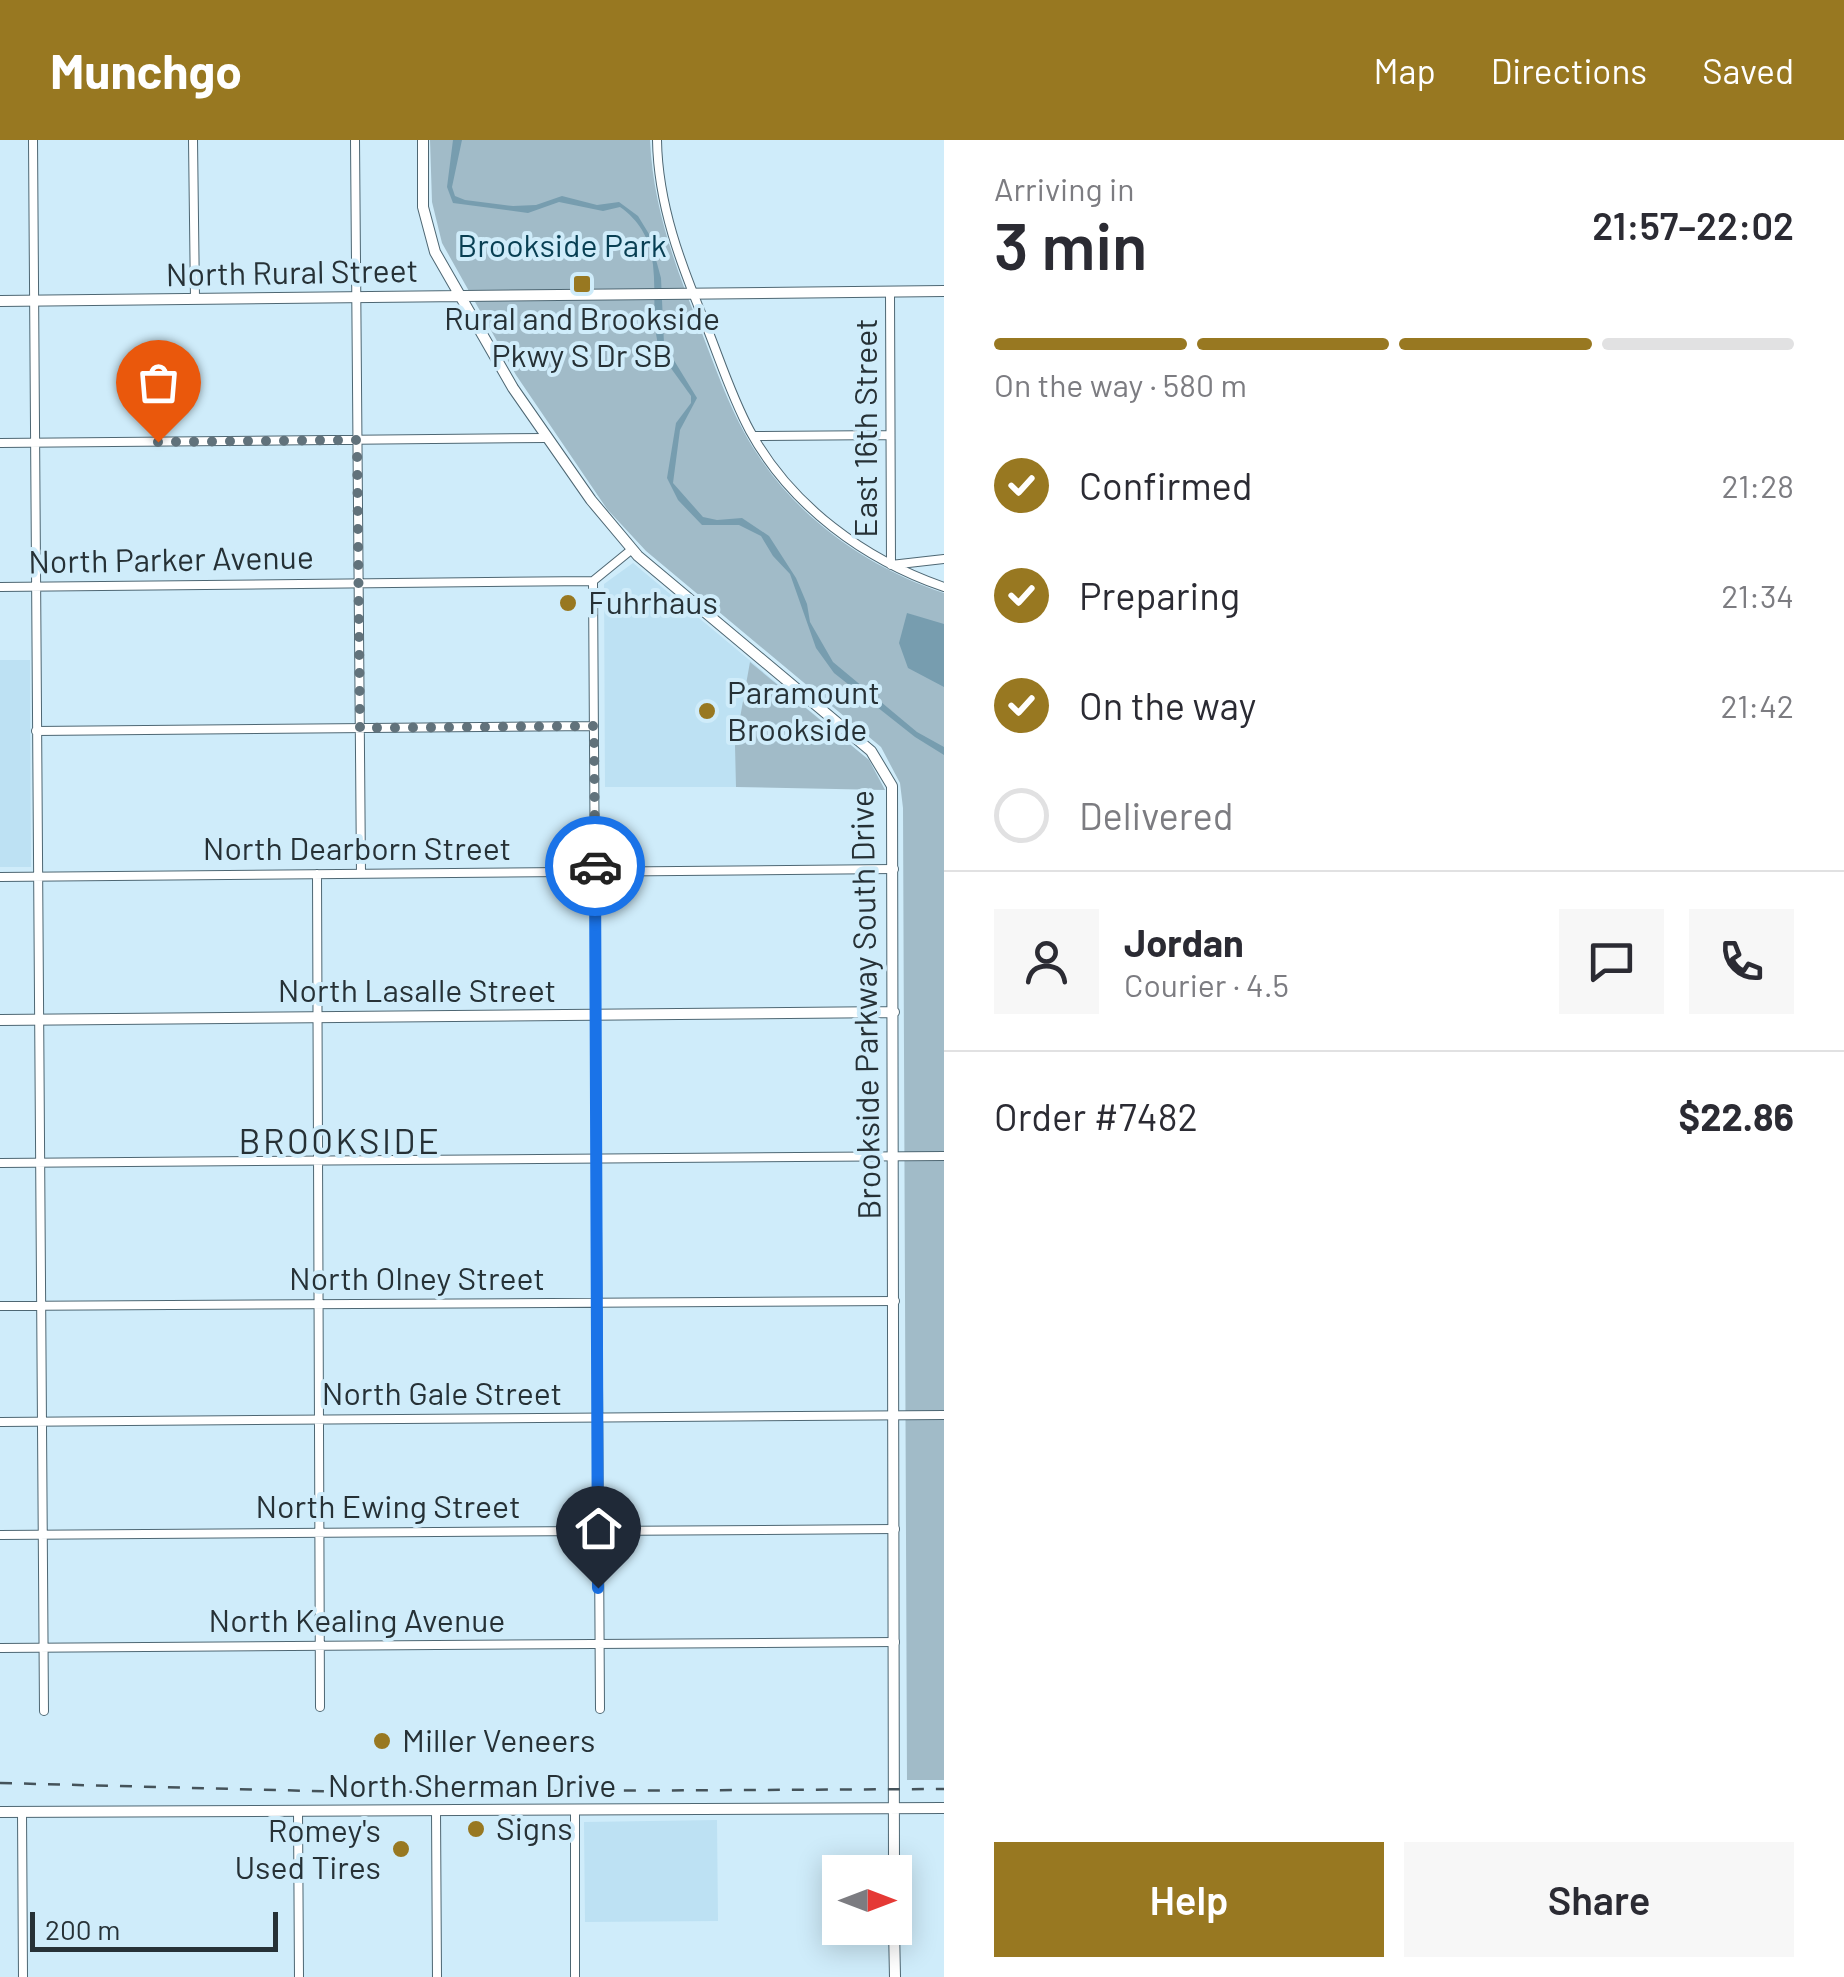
<!DOCTYPE html>
<html lang="en">
<head>
<meta charset="utf-8">
<style>
  :root { --surface:#fff; --page:#f7f7f7; --text:#2b2b33; --muted:#7c7c81; --line:#e1e1e2; --accent:#987821 }
  body { margin:0; font-family:Barlow,sans-serif; background:var(--page); color:var(--text); height:100vh; display:flex; flex-direction:column; font-size:38px; white-space:nowrap }
  * { box-sizing:border-box; margin:0 }
  p { font-size:32px; color:var(--muted) }
  .icon { flex:none; width:55px; height:55px; fill:none; stroke:currentColor; stroke-width:2; stroke-linecap:round; stroke-linejoin:round }
  .map { position:relative; flex:1; overflow:hidden }
  .details { display:flex; flex-direction:column; background:var(--surface); width:900px }
  .details>* { flex:none }
  .needle { width:65px; rotate:90deg }
  .buttons { position:absolute; left:822px; top:1715px; display:grid; gap:20px }
  .buttons a { display:grid; place-items:center; width:90px; height:90px; border-radius:0px; background:var(--surface); box-shadow:0 5px 25px #0003; font-size:50px }
  .scale { position:absolute; left:30px; bottom:25px; width:248px; box-sizing:border-box; padding-left:10px; border:5px solid #263136; border-top:0; font-size:28px; line-height:35px; white-space:nowrap; color:#263136; -webkit-text-stroke:8px #cfecfa; paint-order:stroke }
  .pin { position:absolute; display:grid; place-items:center; width:85px; height:85px; color:#fff; margin:-102px -42px; border-radius:50% 50% 50% 0; rotate:-45deg; box-shadow:0 0 10px #0007 }
  .pin .icon { rotate:45deg }
  .courier { position:absolute; display:grid; place-items:center; width:100px; height:100px; margin:-50px; border:8px solid #1a73e8; border-radius:50%; background:#fff; color:#222; box-shadow:0 2px 12px #0007 }
  .headline em { font-style:normal; font-weight:600 }
  .headline div { display:flex; flex-direction:column-reverse }
  .headline { display:flex; align-items:center; justify-content:space-between; height:170px; padding:0 50px }
  h1 { font-size:65px; font-weight:600; line-height:75px }
  .bar { display:grid; grid-template-columns:repeat(4,1fr); gap:15px 10px; align-content:center; height:120px; padding:0 50px }
  .bar i { height:12px; border-radius:8px; background:var(--line) }
  .bar .current { background:var(--accent) }
  .bar p { grid-column:span 4 }
  .line { display:flex; align-items:center; gap:25px; padding:0 50px; border-top:2px solid var(--line) }
  .line div { flex:1 }
  .round { display:grid; place-items:center; flex:none; width:105px; height:105px; border-radius:0px; background:var(--page) }
  ol { padding:0 50px; list-style:none }
  li { display:flex; align-items:center; gap:30px; height:110px }
  li p { margin-inline-start:auto }
  li .icon { padding:10px; border-radius:50%; background:var(--accent); color:#fff; stroke-width:4 }
  li:last-child { color:var(--muted) }
  li i { width:55px; height:55px; border:5px solid var(--line); border-radius:50% }
  .cta { display:flex; gap:20px; margin-top:auto; padding:20px 50px }
  .cta a { flex:1; height:115px; border-radius:0px; background:var(--accent); color:#fff; font-size:40px; font-weight:600; line-height:115px; text-align:center }
  .cta a+a { background:var(--page); color:var(--text) }
  header { display:flex; align-items:center; gap:60px; box-sizing:border-box; height:140px; padding:0 50px; background:var(--accent); color:#fff }
  header strong { font-size:48px }
  nav { display:flex; gap:55px; margin-inline-start:auto; font-size:35px }
  main { display:flex; flex:1; min-height:0 }
  .map>svg:first-child { display:block }
  .built { fill:#bde1f3 }
  .green { fill:#a1bbc8 }
  .water { fill:#779daf }
  .lines { fill:none; stroke-linecap:round; stroke-linejoin:round }
  .street-casing { stroke:#4e6773; stroke-width:10 }
  .secondary-casing { stroke:#4e6773; stroke-width:12 }
  .street { stroke:#fff; stroke-width:8 }
  .secondary { stroke:#fff; stroke-width:10 }
  .rail { stroke:#45535a; stroke-width:2.5; stroke-dasharray:12 12; stroke-linecap:butt }
  .done { stroke:#61727b; stroke-width:10; stroke-dasharray:0 18 }
  .route { stroke:#1a73e8; stroke-width:12 }
  .poi-dot { fill:#987821; stroke:#cfecfa; stroke-width:4 }
  .labels { text-anchor:middle; stroke-width:8; stroke-linejoin:round; paint-order:stroke }
  .park-label { font-size:32px; fill:#083f53; stroke:#cfecfa }
  .street-label { font-size:32px; fill:#263136; stroke:#cfecfa }
  .poi-label { font-size:32px; fill:#263136; stroke:#cfecfa; text-anchor:start }
  .neighbourhood-label { font-size:35px; letter-spacing:2.5px; fill:#263136; stroke:#cfecfa }
</style>
</head>
<body>
<header>
<strong>Munchgo</strong>
<nav><a>Map</a><a>Directions</a><a>Saved</a></nav>
</header>
<main>
<div class="map">
<svg width="944" height="1837" viewBox="0 0 944 1837">
  <rect width="100%" height="100%" fill="#cfecfa"/>
  <path class="built" d="M 633,423 L 869,620 L 885,650 L 858,647 L 605,647 L 604,444 Z
    M 0,520 L 30,520 L 31,727 L 0,727 Z
    M 717,1680 L 718,1781 L 585,1782 L 584,1682 Z"/>
  <path class="green" d="M 430,0 L 650,0 C 653,66 674,123 698,183 C 716,228 731,275 758,315 C 800,380 871,429 944,453 L 944,1640 L 907,1640 L 903,668 L 900,643 L 881,607 L 646,411 L 607,369 L 516,235 L 442,103 L 432,62 Z
    M 750,522 L 869,620 L 885,650 L 736,647 L 735,606 Z"/>
  <path class="water" d="M 453,0 L 462,0 L 452,47 L 455,56 L 465,60 L 513,66 L 536,65 L 562,56 L 597,65 L 619,62 L 638,76 L 649,94 L 661,138 L 664,204 L 697,258 L 680,290 L 673,343 L 703,377 L 717,380 L 742,378 L 769,396 L 796,438 L 807,464 L 810,482 L 833,522 L 917,592 L 944,607 L 944,615 L 915,597 L 834,533 L 816,508 L 790,434 L 773,416 L 761,396 L 739,385 L 702,385 L 678,360 L 667,338 L 676,283 L 691,263 L 691,256 C 683,244 662,218 658,205 C 647,157 670,102 620,67 L 603,71 L 559,62 L 528,73 L 453,63 L 447,47 Z
    M 907,473 L 944,484 L 944,547 L 908,528 L 899,503 Z"/>
  <g class="lines">
    <g class="street-casing">
      <path id="street" d="M 33,0 L 44,1571
        M 193,0 L 195,159
        M 355,0 L 361,734
        M 657,0 C 658,65 681,125 706,185 C 720,220 732,258 750,291 C 791,366 865,420 944,447
        M 890,152 L 891,425 L 944,419
        M 753,296 L 890,295
        M 0,303 L 546,298
        M 593,441 L 600,1569
        M 0,447 L 593,441 L 631,410
        M 36,591 L 594,586
        M 317,734 L 320,1567
        M 0,737 L 894,729
        M 0,1023 L 944,1016
        M 0,1166 L 895,1161
        M 0,1282 L 944,1275
        M 0,1395 L 895,1389
        M 0,1508 L 895,1502
        M 575,1670 L 575,1837
        M 298,1671 L 299,1837
        M 436,1671 L 437,1837
        M 22,1672 L 23,1837"/>
    </g>
    <g class="secondary-casing">
      <path id="secondary" d="M 423,0 L 423,67 L 435,112 L 513,248 L 591,360 L 638,416 L 871,611 L 892,646 L 894,1732
        M 0,161 L 944,151
        M 0,880 L 894,872
        M 0,1672 L 944,1668
        M 894,1788 L 895,1837"/>
    </g>
    <use href="#street" class="street"/>
    <use href="#secondary" class="secondary"/>
    <path class="rail" d="M 0,1643 L 352,1652 L 944,1649"/>
  </g>
  <g class="lines">
    <path class="done" d="M 158,302 L 357,300 L 360,588 L 594,586 L 595,726"/>
    <path class="route" d="M 595,726 L 598,1448"/>
  </g>
  <g class="poi-dot">
    <rect x="572" y="134" width="20" height="20" rx="5"/>
    <circle cx="568" cy="463" r="10"/>
    <circle cx="707" cy="571" r="10"/>
    <circle cx="382" cy="1601" r="10"/>
    <circle cx="476" cy="1689" r="10"/>
    <circle cx="401" cy="1709" r="10"/>
  </g>
  <g class="labels">
    <g class="park-label">
      <text x="562" y="117">Brookside Park</text>
    </g>
    <g class="street-label">
      <text transform="translate(292 133) rotate(-1)" y="11">North Rural Street</text>
      <text transform="translate(866 288) rotate(-90)" y="11">East 16th Street</text>
      <text transform="translate(171 420) rotate(-1)" y="11">North Parker Avenue</text>
      <text x="357" y="720">North Dearborn Street</text>
      <text x="417" y="862">North Lasalle Street</text>
      <text transform="translate(866 865) rotate(-91)" y="11">Brookside Parkway South Drive</text>
      <text x="417" y="1150">North Olney Street</text>
      <text x="442" y="1265">North Gale Street</text>
      <text x="388" y="1378">North Ewing Street</text>
      <text x="357" y="1492">North Kealing Avenue</text>
      <text x="472" y="1657">North Sherman Drive</text>
    </g>
    <g class="poi-label">
      <text x="582" y="190" text-anchor="middle">Rural and Brookside<tspan x="582" dy="37">Pkwy S Dr SB</tspan></text>
      <text x="588" y="474">Fuhrhaus</text>
      <text x="727" y="564">Paramount<tspan x="727" dy="37">Brookside</tspan></text>
      <text x="402" y="1612">Miller Veneers</text>
      <text x="496" y="1700">Signs</text>
      <text x="381" y="1702" text-anchor="end">Romey's<tspan x="381" dy="37">Used Tires</tspan></text>
    </g>
    <g class="neighbourhood-label">
      <text x="340" y="1014">BROOKSIDE</text>
    </g>
  </g>
</svg>
<div class="buttons">
<a><svg class="needle" viewBox="-14 -14 28 28"><path d="M0-13l5 13h-10z" fill="#e53935"/><path d="M0 13l5-13h-10z" fill="#7c7c81"/></svg></a>
</div>
<div class="scale">200 m</div>
<div class="pin" style="left:158px;top:302px;background:#ea580c"><svg class="icon" aria-label="bag" viewBox="0 0 24 24"><path d="M5 8h14l-1 12H6zM9 8a3 3 0 0 1 6 0"/></svg></div>
<div class="pin" style="left:598px;top:1448px;background:#1f2937"><svg class="icon" aria-label="home" viewBox="0 0 24 24"><path d="M3 11l9-7 9 7M6 9v11h12V9"/></svg></div>
<div class="courier" style="left:595px;top:726px"><svg class="icon" aria-label="car" viewBox="0 0 24 24"><path d="M5 17H2v-5l4-1 3-4h7l3 4 3 1v5h-3M9 17h6M6 11h13"/><circle cx="7" cy="17" r="2"/><circle cx="17" cy="17" r="2"/></svg></div>
</div>
<section class="details">
<div class="headline"><div><h1>3 min</h1><p>Arriving in</p></div><em>21:57–22:02</em></div>
<div class="bar"><i class="current"></i><i class="current"></i><i class="current"></i><i></i><p>On the way · 580 m</p></div>
<ol>
<li><svg class="icon" aria-label="check" viewBox="0 0 24 24"><path d="M5 12l5 5 9-10"/></svg>Confirmed<p>21:28</p></li>
<li><svg class="icon" aria-label="check" viewBox="0 0 24 24"><path d="M5 12l5 5 9-10"/></svg>Preparing<p>21:34</p></li>
<li><svg class="icon" aria-label="check" viewBox="0 0 24 24"><path d="M5 12l5 5 9-10"/></svg>On the way<p>21:42</p></li>
<li><i></i>Delivered</li>
</ol>
<div class="line" style="height:180px"><a class="round"><svg class="icon" aria-label="person" viewBox="0 0 24 24"><circle cx="12" cy="8" r="4"/><path d="M4 21q1-7 8-7t8 7"/></svg></a><div><b>Jordan</b><p>Courier · 4.5</p></div><a class="round"><svg class="icon" aria-label="chat" viewBox="0 0 24 24"><path d="M4 5h16v11H9l-5 4z"/></svg></a><a class="round"><svg class="icon" aria-label="phone" viewBox="0 0 24 24"><path d="M5 4h4l2 5-3 2q2 4 5 5l2-3 5 2v4C11 20 4 13 5 4z"/></svg></a></div>
<div class="line" style="height:130px"><div>Order #7482</div><b>$22.86</b></div>
<div class="cta"><a>Help</a><a>Share</a></div>
</section>
</main>
</body>
</html>
